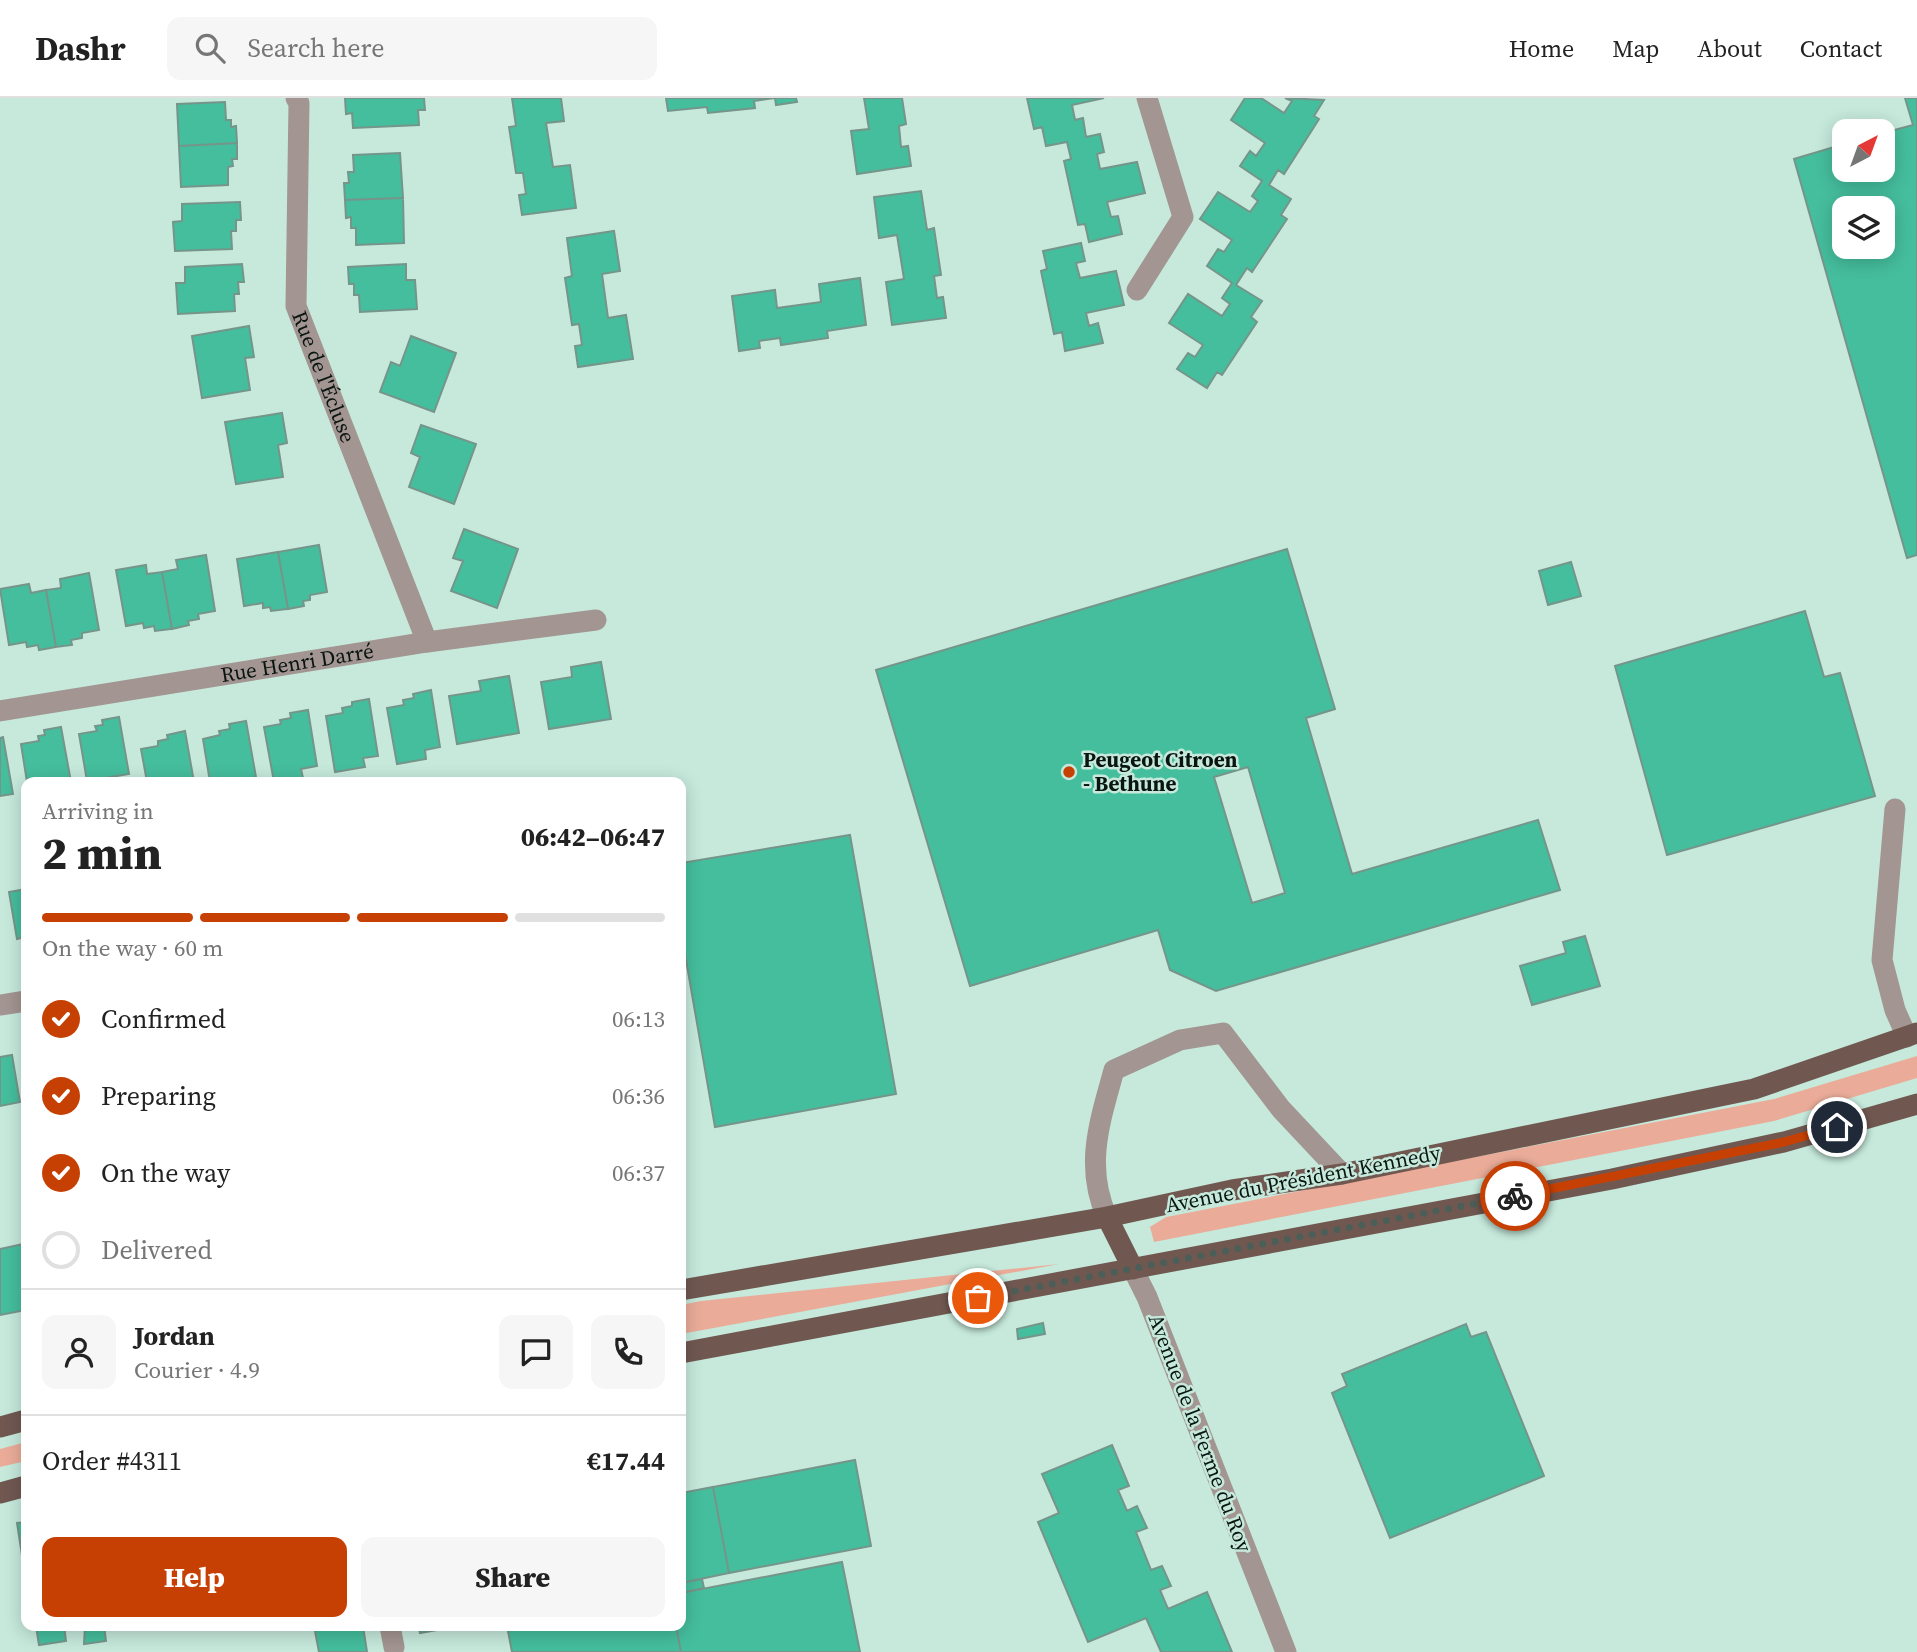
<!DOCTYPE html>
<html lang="en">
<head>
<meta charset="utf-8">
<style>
  :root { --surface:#fff; --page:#f6f6f6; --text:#222; --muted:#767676; --line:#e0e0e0; --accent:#c74003 }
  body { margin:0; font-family:"Source Serif 4",serif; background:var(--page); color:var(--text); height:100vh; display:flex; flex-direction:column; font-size:26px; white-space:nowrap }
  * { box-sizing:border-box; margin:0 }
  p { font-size:23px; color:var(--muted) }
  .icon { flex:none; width:38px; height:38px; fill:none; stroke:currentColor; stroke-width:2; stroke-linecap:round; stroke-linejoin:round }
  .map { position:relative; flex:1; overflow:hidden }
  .sheet { position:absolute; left:21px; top:679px; width:665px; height:854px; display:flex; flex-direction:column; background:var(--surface); border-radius:14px; box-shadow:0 4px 18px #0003 }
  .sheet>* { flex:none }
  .needle { width:46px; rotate:41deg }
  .buttons { position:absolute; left:1832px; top:21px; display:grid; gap:14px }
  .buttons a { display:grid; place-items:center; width:63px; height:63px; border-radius:14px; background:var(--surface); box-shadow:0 4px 18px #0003; font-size:35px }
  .pin { position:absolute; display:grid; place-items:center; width:60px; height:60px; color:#fff; margin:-30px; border:4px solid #fff; border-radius:50%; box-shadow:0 2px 7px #0007 }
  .courier { position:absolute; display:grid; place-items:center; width:70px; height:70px; margin:-35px; border:5px solid #c74003; border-radius:50%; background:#fff; color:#222; box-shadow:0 2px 9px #0007 }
  .summary em { font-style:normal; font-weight:800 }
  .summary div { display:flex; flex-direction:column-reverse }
  .summary { display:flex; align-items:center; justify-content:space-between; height:119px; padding:0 21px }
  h1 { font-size:46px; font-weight:800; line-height:52px }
  .bar { display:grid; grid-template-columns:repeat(4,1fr); gap:10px 7px; align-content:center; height:84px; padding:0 21px }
  .bar i { height:9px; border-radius:5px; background:var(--line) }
  .bar .active { background:var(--accent) }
  .bar p { grid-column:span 4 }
  .line { display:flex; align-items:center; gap:18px; padding:0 21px; border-top:2px solid var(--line) }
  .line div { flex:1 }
  .round { display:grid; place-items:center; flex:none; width:74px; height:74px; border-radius:14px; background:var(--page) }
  ol { padding:0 21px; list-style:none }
  li { display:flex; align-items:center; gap:21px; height:77px }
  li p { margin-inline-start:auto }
  li .icon { padding:7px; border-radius:50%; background:var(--accent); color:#fff; stroke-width:4 }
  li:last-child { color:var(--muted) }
  li i { width:38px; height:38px; border:4px solid var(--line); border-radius:50% }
  .action { display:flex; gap:14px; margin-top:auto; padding:14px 21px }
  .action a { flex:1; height:80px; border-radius:14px; background:var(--accent); color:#fff; font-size:28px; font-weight:800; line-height:80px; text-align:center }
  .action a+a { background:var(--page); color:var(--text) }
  header { display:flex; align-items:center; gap:42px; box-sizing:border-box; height:98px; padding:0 35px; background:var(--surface); border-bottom:2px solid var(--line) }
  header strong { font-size:33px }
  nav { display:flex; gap:38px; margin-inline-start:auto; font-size:24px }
  .search { width:490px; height:63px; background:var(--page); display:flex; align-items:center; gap:18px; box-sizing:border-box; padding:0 24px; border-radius:14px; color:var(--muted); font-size:26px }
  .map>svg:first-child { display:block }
  .green { fill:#eaac99 }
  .building { fill:#45be9d; stroke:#75958a; stroke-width:2; fill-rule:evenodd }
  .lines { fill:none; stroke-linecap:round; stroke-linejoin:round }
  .minor { stroke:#a39591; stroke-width:21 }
  .major { stroke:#705851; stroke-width:21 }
  .done { stroke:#4b5f58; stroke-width:7; stroke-dasharray:0 12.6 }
  .route { stroke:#c74003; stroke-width:9 }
  .poi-dot { fill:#c74003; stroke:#c6e9dc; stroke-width:2.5 }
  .labels { text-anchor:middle; stroke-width:5; stroke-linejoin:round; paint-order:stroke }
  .street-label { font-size:21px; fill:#091511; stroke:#c6e9dc }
  .poi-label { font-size:21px; font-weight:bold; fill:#091511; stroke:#c6e9dc; text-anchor:start }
</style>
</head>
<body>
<header>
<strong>Dashr</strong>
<div class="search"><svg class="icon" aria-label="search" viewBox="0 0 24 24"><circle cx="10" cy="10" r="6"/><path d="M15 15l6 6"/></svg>Search here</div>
<nav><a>Home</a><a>Map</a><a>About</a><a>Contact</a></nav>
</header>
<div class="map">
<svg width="1917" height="1554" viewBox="0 0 1917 1554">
  <rect width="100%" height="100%" fill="#c6e9dc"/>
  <path class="green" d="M 1917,958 L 1917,980 L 1774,1023 L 1154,1144 L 1150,1129 L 1166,1119 L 1774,1001 Z
    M 1059,1166 L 681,1236 L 681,1207 L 701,1203 Z
    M 26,1344 L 26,1363 L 0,1369 L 0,1351 Z"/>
  <path class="building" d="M 345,0 L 424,0 L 425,12 L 418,12 L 419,27 L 353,30 L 352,15 L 346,16 Z
    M 512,0 L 561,0 L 564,23 L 546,25 L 553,69 L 570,67 L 576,110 L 522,117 L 519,97 L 526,96 L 523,75 L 516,75 L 509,29 L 516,28 Z
    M 666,0 L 775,0 L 754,3 L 755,10 L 708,15 L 707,9 L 668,13 Z
    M 775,0 L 796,0 L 797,4 L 776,7 Z
    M 864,0 L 902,0 L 906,26 L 899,28 L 901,49 L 908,48 L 911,68 L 857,76 L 851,33 L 869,31 Z
    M 1027,0 L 1104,0 L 1072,7 L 1075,22 L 1083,20 L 1086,39 L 1100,36 L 1104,54 L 1097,56 L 1100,71 L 1137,64 L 1145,95 L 1107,104 L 1111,119 L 1118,118 L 1122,136 L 1089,144 L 1085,126 L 1078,127 L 1064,63 L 1071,61 L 1067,44 L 1046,48 L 1042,29 L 1034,31 Z
    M 1245,0 L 1261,0 L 1284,15 L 1292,3 L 1285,0 L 1324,2 L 1314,18 L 1319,21 L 1284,76 L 1278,72 L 1269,87 L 1291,101 L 1281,117 L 1287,121 L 1252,174 L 1247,170 L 1236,187 L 1262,203 L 1251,219 L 1257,224 L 1222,277 L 1217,274 L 1207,290 L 1177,271 L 1188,255 L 1195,259 L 1203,247 L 1169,225 L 1188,196 L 1222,218 L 1230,206 L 1222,200 L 1232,185 L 1207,168 L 1218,151 L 1224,154 L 1232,142 L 1200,121 L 1218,94 L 1250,114 L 1258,103 L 1252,98 L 1262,83 L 1240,68 L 1250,53 L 1256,58 L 1265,45 L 1231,22 Z
    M 1905,0 L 1917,0 L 1917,457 L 1907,460 L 1794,61 L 1844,46 L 1844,72 L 1883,72 L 1883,35 L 1913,27 ZM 1844,110 L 1883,110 L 1883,149 L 1844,149 Z
    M 225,4 L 226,22 L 231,22 L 231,29 L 236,28 L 237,45 L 179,48 L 177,6 Z
    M 237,45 L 237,61 L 232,61 L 233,68 L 228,69 L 228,87 L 181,89 L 179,48 Z
    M 400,55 L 403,100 L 345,102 L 344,85 L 349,85 L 348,74 L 354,74 L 353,57 Z
    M 921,93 L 927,132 L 934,130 L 941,177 L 934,178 L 937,200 L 943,199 L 946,220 L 892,227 L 886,184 L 904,181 L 897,137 L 879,140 L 874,99 Z
    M 403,100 L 404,145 L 356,147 L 356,130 L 351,130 L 351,119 L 346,120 L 345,102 Z
    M 240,104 L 241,122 L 236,122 L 236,133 L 231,133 L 232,151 L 175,153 L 173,124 L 182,123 L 182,106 Z
    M 614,133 L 620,173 L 602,176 L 608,220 L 626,217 L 633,261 L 578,269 L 575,248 L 582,247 L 579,226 L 572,227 L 565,180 L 572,178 L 567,140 Z
    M 1081,145 L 1085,163 L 1076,165 L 1080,180 L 1116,173 L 1124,207 L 1086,215 L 1089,228 L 1098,225 L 1103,245 L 1065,253 L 1062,234 L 1054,236 L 1041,173 L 1047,171 L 1043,153 Z
    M 242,166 L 244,184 L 238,184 L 239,196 L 234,196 L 235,213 L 178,216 L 176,185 L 185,185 L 185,169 Z
    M 406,166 L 406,182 L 415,182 L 417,211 L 360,214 L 359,197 L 354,197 L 354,186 L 349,186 L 348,169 Z
    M 860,180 L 866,227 L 827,233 L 828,240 L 781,247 L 780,240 L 759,243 L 760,250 L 739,253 L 732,198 L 775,192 L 777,210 L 821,204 L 819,186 Z
    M 249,228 L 254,259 L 245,260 L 250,292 L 202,300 L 192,238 Z
    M 411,238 L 456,255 L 434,314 L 380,294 L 391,264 L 400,268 Z
    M 282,315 L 287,345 L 278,347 L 283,379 L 236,386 L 225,324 Z
    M 421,327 L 476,346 L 454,406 L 409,389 L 420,359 L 411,355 Z
    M 464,431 L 518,451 L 497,510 L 451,493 L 463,463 L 453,460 Z
    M 319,447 L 327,494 L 310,497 L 310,502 L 303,503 L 304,508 L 288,511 L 278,454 Z
    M 1287,451 L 1335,611 L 1306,620 L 1352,776 L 1538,722 L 1560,792 L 1216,893 L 1170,872 L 1158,832 L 970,888 L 876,572 ZM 1248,669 L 1285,795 L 1252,805 L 1214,679 Z
    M 278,454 L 288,511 L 271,513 L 270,509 L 263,510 L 263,505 L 244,508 L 237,461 Z
    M 206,457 L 215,513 L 198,516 L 199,521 L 188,523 L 189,527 L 172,531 L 162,474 L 178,471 L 176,462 Z
    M 1571,464 L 1581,498 L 1548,507 L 1539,473 Z
    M 146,467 L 147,476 L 162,474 L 172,531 L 155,533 L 154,528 L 144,530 L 143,525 L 126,528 L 116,472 Z
    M 89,475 L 99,532 L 82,535 L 82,540 L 71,542 L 72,547 L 56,549 L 46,492 L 61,490 L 60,481 Z
    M 29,486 L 31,495 L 46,492 L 56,549 L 39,552 L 38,547 L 27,549 L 26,544 L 9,547 L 0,491 Z
    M 1805,513 L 1824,579 L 1840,575 L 1875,698 L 1667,757 L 1615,568 Z
    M 601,564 L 611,621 L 549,631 L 541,584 L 572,579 L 571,569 Z
    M 509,578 L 519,635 L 457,646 L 449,598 L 481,593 L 479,583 Z
    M 431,592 L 440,649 L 425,652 L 426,661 L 397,666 L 387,610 L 404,607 L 403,602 L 414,600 L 413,596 Z
    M 369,601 L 378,658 L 363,660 L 365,669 L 335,674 L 326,618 L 343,615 L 342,610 L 352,608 L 352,604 Z
    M 308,612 L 317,668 L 301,671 L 303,680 L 274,684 L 264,629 L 281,626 L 280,622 L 291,620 L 290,615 Z
    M 119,619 L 129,676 L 87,683 L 79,636 L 97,633 L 95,628 L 103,627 L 102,622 Z
    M 246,623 L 256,679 L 240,684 L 210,684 L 203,641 L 220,637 L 219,633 L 230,631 L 229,626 Z
    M 61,629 L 71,684 L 27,684 L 21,646 L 39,643 L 38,638 L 45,637 L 44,632 Z
    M 185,633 L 194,684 L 147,684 L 141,651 L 158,648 L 158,643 L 168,641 L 167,637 Z
    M 3,639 L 13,696 L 0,698 L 0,640 Z
    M 850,737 L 896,996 L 715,1029 L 681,833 L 681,765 Z
    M 26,791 L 26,839 L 17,841 L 9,794 Z
    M 1585,838 L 1600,888 L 1532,907 L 1520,868 L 1566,855 L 1563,844 Z
    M 12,957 L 20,1004 L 0,1008 L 0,959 Z
    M 23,1146 L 26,1212 L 0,1217 L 0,1151 Z
    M 1043,1225 L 1045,1236 L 1018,1241 L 1017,1231 Z
    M 1466,1226 L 1471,1239 L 1486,1234 L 1544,1378 L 1390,1440 L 1332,1295 L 1347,1288 L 1342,1276 Z
    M 1112,1347 L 1129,1388 L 1118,1392 L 1127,1413 L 1137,1408 L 1147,1430 L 1136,1434 L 1151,1472 L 1162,1468 L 1171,1488 L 1160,1492 L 1168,1511 L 1207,1494 L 1232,1554 L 1161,1554 L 1146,1520 L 1088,1544 L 1038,1424 L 1059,1415 L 1042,1376 Z
    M 855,1362 L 871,1448 L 729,1475 L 713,1389 Z
    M 713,1389 L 729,1475 L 681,1485 L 681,1395 Z
    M 26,1424 L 26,1483 L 17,1425 Z
    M 842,1464 L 860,1554 L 681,1554 L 676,1528 L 681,1528 L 681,1495 Z
    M 702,1481 L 704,1490 L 681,1495 L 681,1485 Z
    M 36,1528 L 64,1528 L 66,1543 L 39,1547 Z
    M 85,1528 L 104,1528 L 106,1543 L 84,1546 Z
    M 314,1528 L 363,1528 L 367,1554 L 319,1554 Z
    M 418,1528 L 459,1528 L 420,1535 Z
    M 507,1528 L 676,1528 L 681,1554 L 512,1554 Z"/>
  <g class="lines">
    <g class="minor">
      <path id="s1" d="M 296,0 L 299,5 L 296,208 L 427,544"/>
      <path d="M 1137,192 L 1183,119 L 1147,0"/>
      <path id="s2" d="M 0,613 L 427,544 L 596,522"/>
      <path d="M 1895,711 L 1882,862 L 1895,912 L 1907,939"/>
      <path d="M 0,907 L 26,903"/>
      <path d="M 1107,1119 C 1084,1068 1100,1023 1114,972 L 1180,942 L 1223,935 L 1281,1011 L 1342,1076"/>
      <path d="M 1133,1171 L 1147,1199 L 1286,1554"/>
      <path d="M 390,1528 L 394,1549"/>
    </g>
    <path class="major" d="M 1107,1119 L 1133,1171
      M 681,1192 L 1107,1119 L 1232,1092 L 1342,1076 L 1754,991 L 1917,935
      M 681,1255 L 1612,1081 L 1784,1044 L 1917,1006
      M 0,1329 L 26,1322
      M 0,1395 L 26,1388"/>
  </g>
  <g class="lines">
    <path class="done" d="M 978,1200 L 1515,1098"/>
    <path class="route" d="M 1515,1098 L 1784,1044 L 1837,1029"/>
  </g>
  <circle class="poi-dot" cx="1069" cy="674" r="7"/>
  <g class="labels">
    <g class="street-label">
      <text dy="7" stroke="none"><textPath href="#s1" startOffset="285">Rue de l'Écluse</textPath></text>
      <text dy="7" stroke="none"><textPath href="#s2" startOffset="301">Rue Henri Darré</textPath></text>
      <text transform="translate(1303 1081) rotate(-11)" y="7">Avenue du Président Kennedy</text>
      <text transform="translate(1200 1335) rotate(69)" y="7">Avenue de la Ferme du Roy</text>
    </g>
    <g class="poi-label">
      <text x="1083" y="669">Peugeot Citroen<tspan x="1083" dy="24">- Bethune</tspan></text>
    </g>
  </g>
</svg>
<div class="buttons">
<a><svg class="needle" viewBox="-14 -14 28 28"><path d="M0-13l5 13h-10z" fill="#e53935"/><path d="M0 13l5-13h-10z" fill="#767676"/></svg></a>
<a><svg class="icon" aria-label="layers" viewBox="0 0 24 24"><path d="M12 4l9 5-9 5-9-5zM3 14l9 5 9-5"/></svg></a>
</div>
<div class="pin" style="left:978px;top:1200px;background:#ea580c"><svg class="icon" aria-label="bag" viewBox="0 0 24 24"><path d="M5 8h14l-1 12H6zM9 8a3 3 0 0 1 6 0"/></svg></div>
<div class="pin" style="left:1837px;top:1029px;background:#1f2937"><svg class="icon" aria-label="home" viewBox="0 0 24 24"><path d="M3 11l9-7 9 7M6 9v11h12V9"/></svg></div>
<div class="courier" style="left:1515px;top:1098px"><svg class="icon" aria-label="bike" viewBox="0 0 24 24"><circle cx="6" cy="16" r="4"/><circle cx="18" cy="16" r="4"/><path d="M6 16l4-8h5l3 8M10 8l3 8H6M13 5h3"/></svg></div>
<section class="sheet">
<div class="summary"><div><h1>2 min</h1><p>Arriving in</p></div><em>06:42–06:47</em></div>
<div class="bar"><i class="active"></i><i class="active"></i><i class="active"></i><i></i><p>On the way · 60 m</p></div>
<ol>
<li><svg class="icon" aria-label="check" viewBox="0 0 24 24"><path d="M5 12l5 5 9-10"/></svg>Confirmed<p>06:13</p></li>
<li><svg class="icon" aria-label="check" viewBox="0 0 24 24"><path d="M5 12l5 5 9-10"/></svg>Preparing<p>06:36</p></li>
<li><svg class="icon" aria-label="check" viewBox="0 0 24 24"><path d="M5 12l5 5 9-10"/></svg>On the way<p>06:37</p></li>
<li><i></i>Delivered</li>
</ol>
<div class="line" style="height:126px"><a class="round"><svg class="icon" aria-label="person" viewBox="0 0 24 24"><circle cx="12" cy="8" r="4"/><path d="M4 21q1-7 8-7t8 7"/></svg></a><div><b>Jordan</b><p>Courier · 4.9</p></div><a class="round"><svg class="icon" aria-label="chat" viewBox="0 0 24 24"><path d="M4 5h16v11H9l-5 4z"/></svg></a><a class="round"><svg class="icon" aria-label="phone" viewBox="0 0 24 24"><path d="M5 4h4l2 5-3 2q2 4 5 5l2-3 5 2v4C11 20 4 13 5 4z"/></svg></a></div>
<div class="line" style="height:91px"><div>Order #4311</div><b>€17.44</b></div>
<div class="action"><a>Help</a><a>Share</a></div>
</section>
</div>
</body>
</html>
